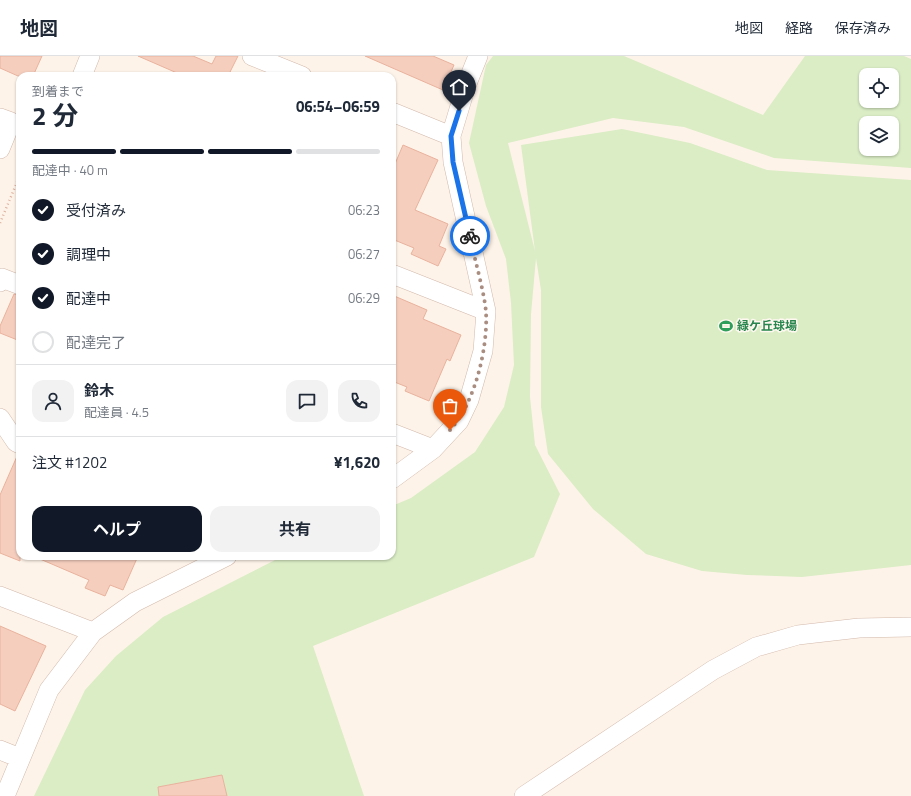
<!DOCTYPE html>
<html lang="ja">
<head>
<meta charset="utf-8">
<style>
  :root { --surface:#fff; --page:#f2f2f3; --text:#1f2937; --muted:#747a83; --line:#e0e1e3; --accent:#111827 }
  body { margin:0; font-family:"Titillium Web","Noto Sans JP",sans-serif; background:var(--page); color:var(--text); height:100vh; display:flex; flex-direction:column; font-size:15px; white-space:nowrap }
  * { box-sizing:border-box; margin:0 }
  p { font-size:13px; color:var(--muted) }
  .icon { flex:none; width:22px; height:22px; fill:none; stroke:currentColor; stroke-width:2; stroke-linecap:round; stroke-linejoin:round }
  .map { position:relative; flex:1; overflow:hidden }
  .side { position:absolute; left:16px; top:16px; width:380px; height:488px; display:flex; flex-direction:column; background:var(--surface); border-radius:12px; box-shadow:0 1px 3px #0004 }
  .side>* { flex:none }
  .fabs { position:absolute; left:859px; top:12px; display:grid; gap:8px }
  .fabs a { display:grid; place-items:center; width:40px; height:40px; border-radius:8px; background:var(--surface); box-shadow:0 1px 3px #0004; font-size:20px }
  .pin { position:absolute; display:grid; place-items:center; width:34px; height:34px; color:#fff; margin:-41px -17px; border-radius:50% 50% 50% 0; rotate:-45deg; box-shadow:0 0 4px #0007 }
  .pin .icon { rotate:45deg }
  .courier { position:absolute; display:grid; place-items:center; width:40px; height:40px; margin:-20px; border:3px solid #1a73e8; border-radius:50%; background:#fff; color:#222; box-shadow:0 1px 5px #0007 }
  .overview em { font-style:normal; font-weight:700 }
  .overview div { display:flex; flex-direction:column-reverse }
  .overview { display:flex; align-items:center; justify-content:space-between; height:68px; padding:0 16px }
  h1 { font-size:26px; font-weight:700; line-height:30px }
  .bar { display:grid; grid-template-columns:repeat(4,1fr); gap:6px 4px; align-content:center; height:48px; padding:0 16px }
  .bar i { height:5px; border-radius:3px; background:var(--line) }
  .bar .current { background:var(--accent) }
  .bar p { grid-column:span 4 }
  .line { display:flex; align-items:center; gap:10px; padding:0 16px; border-top:1px solid var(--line) }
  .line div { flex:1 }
  .round { display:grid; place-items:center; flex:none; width:42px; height:42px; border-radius:12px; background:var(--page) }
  ol { padding:0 16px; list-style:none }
  li { display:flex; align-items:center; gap:12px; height:44px }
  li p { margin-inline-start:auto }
  li .icon { padding:4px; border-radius:50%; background:var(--accent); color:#fff; stroke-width:4 }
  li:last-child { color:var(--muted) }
  li i { width:22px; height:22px; border:2px solid var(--line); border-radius:50% }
  .action { display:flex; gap:8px; margin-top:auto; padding:8px 16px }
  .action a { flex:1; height:46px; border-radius:12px; background:var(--accent); color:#fff; font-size:16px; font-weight:700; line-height:46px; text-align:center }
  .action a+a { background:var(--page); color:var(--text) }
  header { display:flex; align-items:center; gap:24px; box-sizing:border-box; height:56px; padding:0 20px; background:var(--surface); border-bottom:1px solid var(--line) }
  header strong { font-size:19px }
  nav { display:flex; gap:22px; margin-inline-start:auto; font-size:14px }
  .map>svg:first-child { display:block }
  .green { fill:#daedc5; fill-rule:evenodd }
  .building { fill:#f5cebe; stroke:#e9b29d }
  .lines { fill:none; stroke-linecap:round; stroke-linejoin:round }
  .minor-casing { stroke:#d2b9ac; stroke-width:20 }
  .path { stroke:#dbb1a0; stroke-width:2.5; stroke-dasharray:1 3; stroke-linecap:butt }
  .minor { stroke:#fff; stroke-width:19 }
  .done { stroke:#a98d81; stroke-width:4; stroke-dasharray:0 7.2 }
  .route { stroke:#1a73e8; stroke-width:5 }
  .labels { text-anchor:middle; stroke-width:3; stroke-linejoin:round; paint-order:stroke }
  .leisure-label { font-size:12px; font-weight:bold; fill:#27864d; stroke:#fff8f0; text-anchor:start }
</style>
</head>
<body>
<header>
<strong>地図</strong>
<nav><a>地図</a><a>経路</a><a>保存済み</a></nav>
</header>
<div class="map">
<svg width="911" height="740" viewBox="0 0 911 740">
  <rect width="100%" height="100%" fill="#fef3e8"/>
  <path class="green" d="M 493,0 L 624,0 L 763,59 L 805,0 L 904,0 L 911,3 L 911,112 L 774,102 L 684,71 L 613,62 L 508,87 L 535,195 L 521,89 L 622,73 L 690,87 L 767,114 L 911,124 L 911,509 L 802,521 L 747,519 L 702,515 L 646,498 L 593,453 L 548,398 L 541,351 L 541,234 L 536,202 L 531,258 L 530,341 L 535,389 L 560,438 L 534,501 L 313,590 L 364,740 L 34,740 L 85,634 L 116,600 L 163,561 L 283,500 L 392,500 L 392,450 L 411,442 L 475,396 L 504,351 L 514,309 L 511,247 L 506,203 L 486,150 L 469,87 L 486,9 ZM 866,19 L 892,19 L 892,45 L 866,45 ZM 866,67 L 892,67 L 892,93 L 866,93 Z"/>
  <path class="building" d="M 0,0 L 42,0 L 33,20 L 18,20 L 0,12 Z
    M 138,0 L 193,0 L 212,8 L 216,0 L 238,0 L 230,16 L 240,20 L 184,20 Z
    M 365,0 L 433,0 L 454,9 L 443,34 Z
    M 403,89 L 438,104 L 415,154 L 448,168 L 439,190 L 446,193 L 438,210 L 411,198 L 414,192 L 392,183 L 392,115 Z
    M 14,238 L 20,240 L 20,285 L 0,277 L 0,270 Z
    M 392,239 L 427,254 L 423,263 L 461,279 L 450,305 L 447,303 L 429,345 L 405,335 L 407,331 L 392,325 Z
    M 18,398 L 20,399 L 20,505 L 0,497 L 0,439 Z
    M 33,500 L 138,500 L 123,534 L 110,529 L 105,540 L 85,532 L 89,524 Z
    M 0,570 L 46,590 L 15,655 L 0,648 Z
    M 222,719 L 227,740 L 159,740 L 158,731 Z"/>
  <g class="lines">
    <g class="minor-casing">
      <path id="minor" d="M 252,0 L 302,20
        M 82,20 L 90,0
        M 392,56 L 451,80
        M 0,62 L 11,66 L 0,93
        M 392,218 L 486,255
        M 0,226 L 2,222 L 20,229
        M 0,362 L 16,386 L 20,388
        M 392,377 L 433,393
        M 392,423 L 433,393 L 459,365 L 469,344 L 483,295 L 486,255 L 453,106 L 451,80 L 466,30 L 478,0
        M 0,540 L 93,576
        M 0,694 L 20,702
        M 5,740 L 49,634 L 93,576 L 135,546 L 227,500
        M 524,740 L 713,614 L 756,591 L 798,579 L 859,572 L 911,571"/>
    </g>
    <path class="path" d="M 0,167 L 20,119"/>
    <use href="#minor" class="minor"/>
  </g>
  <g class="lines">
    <path class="done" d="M 450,374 C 475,347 488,292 486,256 C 484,234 474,202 470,180"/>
    <path class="route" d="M 459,55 L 451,80 L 453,106 L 470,180"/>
  </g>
  <defs>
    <g id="stadium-bare" transform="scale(1.08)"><path d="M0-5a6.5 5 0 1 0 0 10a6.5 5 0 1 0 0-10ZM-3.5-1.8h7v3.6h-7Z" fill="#2e9e5b" stroke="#fff8f0" stroke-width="2.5" paint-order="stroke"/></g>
  </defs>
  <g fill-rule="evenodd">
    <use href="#stadium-bare" x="726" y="270"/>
  </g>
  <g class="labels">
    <g class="leisure-label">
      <text x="737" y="274">緑ケ丘球場</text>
    </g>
  </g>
</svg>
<div class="fabs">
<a><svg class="icon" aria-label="locate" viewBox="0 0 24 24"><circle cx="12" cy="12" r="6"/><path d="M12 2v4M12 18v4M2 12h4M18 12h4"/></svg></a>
<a><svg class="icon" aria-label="layers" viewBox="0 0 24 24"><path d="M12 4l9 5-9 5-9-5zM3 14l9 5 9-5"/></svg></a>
</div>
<div class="pin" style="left:450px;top:374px;background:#ea580c"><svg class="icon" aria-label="bag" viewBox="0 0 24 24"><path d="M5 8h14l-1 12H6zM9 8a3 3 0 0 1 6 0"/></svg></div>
<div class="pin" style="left:459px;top:55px;background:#1f2937"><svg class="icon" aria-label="home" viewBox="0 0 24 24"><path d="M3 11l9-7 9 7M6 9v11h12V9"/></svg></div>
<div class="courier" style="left:470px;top:180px"><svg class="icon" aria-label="bike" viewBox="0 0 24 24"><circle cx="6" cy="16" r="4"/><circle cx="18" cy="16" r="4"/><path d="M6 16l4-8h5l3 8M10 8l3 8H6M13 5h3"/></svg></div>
<section class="side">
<div class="overview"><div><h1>2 分</h1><p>到着まで</p></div><em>06:54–06:59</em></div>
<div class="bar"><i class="current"></i><i class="current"></i><i class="current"></i><i></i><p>配達中 · 40 m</p></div>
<ol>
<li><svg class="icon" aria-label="check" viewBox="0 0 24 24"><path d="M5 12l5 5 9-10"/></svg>受付済み<p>06:23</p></li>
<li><svg class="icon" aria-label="check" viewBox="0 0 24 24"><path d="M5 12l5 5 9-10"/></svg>調理中<p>06:27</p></li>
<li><svg class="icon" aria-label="check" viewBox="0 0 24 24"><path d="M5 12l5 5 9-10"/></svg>配達中<p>06:29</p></li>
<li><i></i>配達完了</li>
</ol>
<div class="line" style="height:72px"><a class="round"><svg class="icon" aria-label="person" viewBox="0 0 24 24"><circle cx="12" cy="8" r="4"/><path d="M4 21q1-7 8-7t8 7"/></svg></a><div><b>鈴木</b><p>配達員 · 4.5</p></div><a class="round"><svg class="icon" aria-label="chat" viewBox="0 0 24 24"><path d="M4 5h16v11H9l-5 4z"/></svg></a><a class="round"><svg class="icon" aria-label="phone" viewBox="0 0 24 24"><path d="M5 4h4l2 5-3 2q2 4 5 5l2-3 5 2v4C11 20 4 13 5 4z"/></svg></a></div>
<div class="line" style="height:52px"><div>注文 #1202</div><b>¥1,620</b></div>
<div class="action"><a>ヘルプ</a><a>共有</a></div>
</section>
</div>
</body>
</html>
